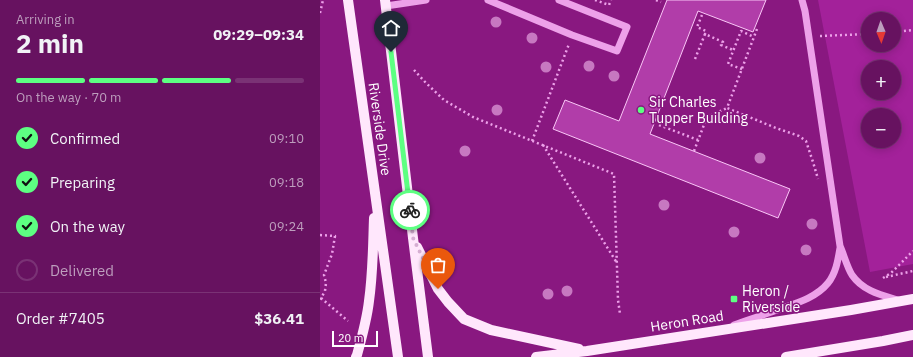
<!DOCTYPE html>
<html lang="en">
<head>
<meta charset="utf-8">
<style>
  :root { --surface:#671260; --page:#6f2069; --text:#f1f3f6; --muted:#bd9ebd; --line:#7a3275; --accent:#5dff82 }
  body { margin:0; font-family:"IBM Plex Sans",sans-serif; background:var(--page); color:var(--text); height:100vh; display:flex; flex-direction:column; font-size:15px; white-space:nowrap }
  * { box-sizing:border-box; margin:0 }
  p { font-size:13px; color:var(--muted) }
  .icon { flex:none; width:22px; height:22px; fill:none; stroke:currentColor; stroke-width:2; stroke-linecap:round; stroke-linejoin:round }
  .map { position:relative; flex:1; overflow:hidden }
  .details { display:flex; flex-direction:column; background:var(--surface); width:320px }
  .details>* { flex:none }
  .needle { width:26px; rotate:178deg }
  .buttons { position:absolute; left:541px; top:12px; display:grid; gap:8px }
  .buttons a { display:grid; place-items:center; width:40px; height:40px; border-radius:50%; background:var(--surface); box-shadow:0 2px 10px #0003,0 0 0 1px var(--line); font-size:20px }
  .scale { position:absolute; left:12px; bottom:10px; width:46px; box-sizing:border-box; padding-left:4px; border:2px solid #fff; border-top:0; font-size:11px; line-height:14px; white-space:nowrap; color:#fff; -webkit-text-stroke:3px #891880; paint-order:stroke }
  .pin { position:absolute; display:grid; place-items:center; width:34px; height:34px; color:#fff; margin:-41px -17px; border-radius:50% 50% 50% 0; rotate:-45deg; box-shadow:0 0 4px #0007 }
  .pin .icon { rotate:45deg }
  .courier { position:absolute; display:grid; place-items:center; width:40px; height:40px; margin:-20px; border:3px solid #5dff82; border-radius:50%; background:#fff; color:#222; box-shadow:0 1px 5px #0007 }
  .overview em { font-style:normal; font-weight:700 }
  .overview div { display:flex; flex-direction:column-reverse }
  .overview { display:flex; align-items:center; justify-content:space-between; height:68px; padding:0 16px }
  h1 { font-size:26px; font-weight:700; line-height:30px }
  .bar { display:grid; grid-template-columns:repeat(4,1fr); gap:6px 4px; align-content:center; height:48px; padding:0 16px }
  .bar i { height:5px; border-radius:3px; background:var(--line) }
  .bar .active { background:var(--accent) }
  .bar p { grid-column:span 4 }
  .line { display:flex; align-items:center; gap:10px; padding:0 16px; border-top:1px solid var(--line) }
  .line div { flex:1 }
  ol { padding:0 16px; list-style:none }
  li { display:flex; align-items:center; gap:12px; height:44px }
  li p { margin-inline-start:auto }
  li .icon { padding:4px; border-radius:50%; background:var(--accent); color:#111; stroke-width:4 }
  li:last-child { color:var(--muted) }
  li i { width:22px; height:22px; border:2px solid var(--line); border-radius:50% }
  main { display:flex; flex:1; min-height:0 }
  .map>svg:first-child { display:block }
  .green { fill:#a3219a; fill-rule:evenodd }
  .building { fill:#b13da9; stroke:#fac7f7 }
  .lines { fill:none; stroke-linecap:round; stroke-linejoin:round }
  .path { stroke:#eda1e9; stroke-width:2.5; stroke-dasharray:2 3; stroke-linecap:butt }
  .minor { stroke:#eda1e9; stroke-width:7 }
  .major { stroke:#ffe7fc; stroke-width:10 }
  .tree { fill:#c778c1 }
  .done { stroke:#d6aed3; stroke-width:4; stroke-dasharray:0 7.2 }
  .route { stroke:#5dff82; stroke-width:5 }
  .poi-dot { fill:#5dff82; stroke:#891880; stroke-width:1.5 }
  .labels { text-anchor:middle; stroke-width:3; stroke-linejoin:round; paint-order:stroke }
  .poi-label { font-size:14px; fill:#fff; stroke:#891880; text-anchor:start }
  .street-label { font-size:14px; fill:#fff; stroke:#891880 }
</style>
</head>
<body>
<main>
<section class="details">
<div class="overview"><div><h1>2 min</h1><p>Arriving in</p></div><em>09:29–09:34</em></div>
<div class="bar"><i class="active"></i><i class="active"></i><i class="active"></i><i></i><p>On the way · 70 m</p></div>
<ol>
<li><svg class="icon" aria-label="check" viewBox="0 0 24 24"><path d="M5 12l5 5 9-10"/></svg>Confirmed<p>09:10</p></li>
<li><svg class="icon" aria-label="check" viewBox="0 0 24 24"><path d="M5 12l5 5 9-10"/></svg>Preparing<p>09:18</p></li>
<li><svg class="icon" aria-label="check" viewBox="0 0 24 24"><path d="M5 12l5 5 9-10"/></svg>On the way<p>09:24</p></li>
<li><i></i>Delivered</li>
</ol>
<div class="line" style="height:52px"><div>Order #7405</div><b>$36.41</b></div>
</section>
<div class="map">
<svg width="593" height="357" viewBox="0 0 593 357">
  <rect width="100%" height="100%" fill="#891880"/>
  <path class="green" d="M 498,0 L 593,0 L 593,264 L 550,272 ZM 548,19 L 574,19 L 574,45 L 548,45 ZM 548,67 L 574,67 L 574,93 L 548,93 ZM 548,115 L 574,115 L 574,141 L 548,141 Z"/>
  <path class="building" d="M 347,0 L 446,0 L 433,32 L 378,11 L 330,134 L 470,189 L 458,218 L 233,129 L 245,100 L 299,121 Z"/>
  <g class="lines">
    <path class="path" d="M 275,0 L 289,5 L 291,0
      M 336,0 L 341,2
      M 0,13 L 3,0
      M 382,15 L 377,27 L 386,31 L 385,34
      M 437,29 L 407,108 L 456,128 L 479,136 L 486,141 L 493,162 L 498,179
      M 574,32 L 593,30
      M 500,36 L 548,34
      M 375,59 L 385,34 L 403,42 L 401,45 L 413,50
      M 422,69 L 408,64 L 421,31 L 434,37
      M 94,70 L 106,83 L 124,100 L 153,117 L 294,174 L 298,300 L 300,314
      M 339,125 L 378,140
      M 212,141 L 249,44
      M 223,145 L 297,263
      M 374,151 L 387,117 L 407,108
      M 0,235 L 15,236 L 12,254 L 4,275 L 6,283 L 5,291 L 0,300
      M 566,277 L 593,271
      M 563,278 L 571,273 L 593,251
      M 1,298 L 28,321"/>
    <path class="minor" d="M 168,0 L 252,35 L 297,51 L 307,27 L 239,0
      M 482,0 L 485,11 L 520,246 C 524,255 527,267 532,275 C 543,291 561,295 578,300
      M 66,6 L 106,0
      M 414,325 C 427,320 441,316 454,311 C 473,304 495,299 508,283 C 516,273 518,260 520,248"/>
    <path class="major" d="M 28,0 L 78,357
      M 65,0 L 93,238 L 108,357
      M 97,247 L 118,289 L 128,302 L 144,319 L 171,330 L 259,349
      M 36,357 L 37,355 C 42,337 47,319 49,301 C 53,273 53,246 54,218
      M 216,357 L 267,351 L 531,310 L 593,299
      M 466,357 L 563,341 L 593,335"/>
  </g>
  <g class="tree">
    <circle cx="176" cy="22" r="5.5"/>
    <circle cx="212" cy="38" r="5.5"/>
    <circle cx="269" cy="66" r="5.5"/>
    <circle cx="226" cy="67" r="5.5"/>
    <circle cx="294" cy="76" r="5.5"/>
    <circle cx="177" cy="110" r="5.5"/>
    <circle cx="145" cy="151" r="5.5"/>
    <circle cx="440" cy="158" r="5.5"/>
    <circle cx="344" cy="205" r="5.5"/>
    <circle cx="492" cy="224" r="5.5"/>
    <circle cx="414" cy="232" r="5.5"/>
    <circle cx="486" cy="250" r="5.5"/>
    <circle cx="247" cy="291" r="5.5"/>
    <circle cx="228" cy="294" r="5.5"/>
  </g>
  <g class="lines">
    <path class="done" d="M 90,210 L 93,238 L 118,289"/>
    <path class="route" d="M 71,52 L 90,210"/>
  </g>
  <g class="poi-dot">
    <circle cx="321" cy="110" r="4"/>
    <rect x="410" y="295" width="8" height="8" rx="2"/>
  </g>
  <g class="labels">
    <g class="poi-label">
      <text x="329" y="107">Sir Charles<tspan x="329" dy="16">Tupper Building</tspan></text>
      <text x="422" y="296">Heron /<tspan x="422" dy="16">Riverside</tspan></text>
    </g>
    <g class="street-label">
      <text transform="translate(60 129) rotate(82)" y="5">Riverside Drive</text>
      <text transform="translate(367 321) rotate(-9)" y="5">Heron Road</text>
    </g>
  </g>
</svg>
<div class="buttons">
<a><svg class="needle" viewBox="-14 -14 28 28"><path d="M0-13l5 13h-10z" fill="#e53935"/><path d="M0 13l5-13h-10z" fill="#bd9ebd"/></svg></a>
<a>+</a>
<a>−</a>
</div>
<div class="scale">20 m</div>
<div class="pin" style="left:118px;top:289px;background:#ea580c"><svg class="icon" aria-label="bag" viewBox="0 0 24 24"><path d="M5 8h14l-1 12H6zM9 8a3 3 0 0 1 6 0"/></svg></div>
<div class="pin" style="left:71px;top:52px;background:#1f2937"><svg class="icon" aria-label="home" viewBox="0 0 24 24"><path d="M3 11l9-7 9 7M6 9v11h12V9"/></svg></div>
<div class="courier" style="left:90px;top:210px"><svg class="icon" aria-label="bike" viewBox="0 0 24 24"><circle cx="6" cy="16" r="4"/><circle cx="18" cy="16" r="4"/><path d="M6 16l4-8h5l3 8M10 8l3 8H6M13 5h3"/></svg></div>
</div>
</main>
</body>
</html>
